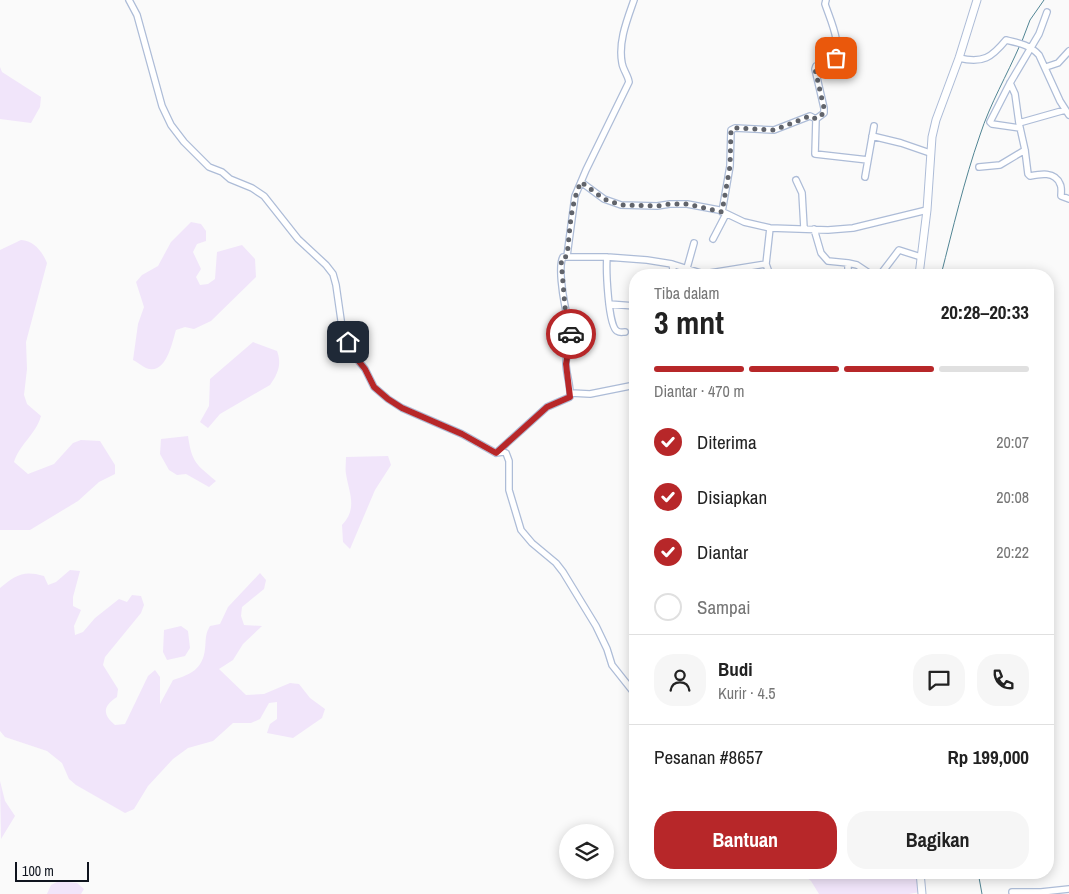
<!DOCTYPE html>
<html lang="id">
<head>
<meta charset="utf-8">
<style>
  :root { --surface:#fff; --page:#f6f6f6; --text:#222; --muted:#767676; --line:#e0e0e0; --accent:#b72729 }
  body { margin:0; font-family:"Archivo Narrow",sans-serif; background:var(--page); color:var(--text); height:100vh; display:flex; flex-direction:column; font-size:19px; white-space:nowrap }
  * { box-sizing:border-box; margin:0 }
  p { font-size:16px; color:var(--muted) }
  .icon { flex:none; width:28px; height:28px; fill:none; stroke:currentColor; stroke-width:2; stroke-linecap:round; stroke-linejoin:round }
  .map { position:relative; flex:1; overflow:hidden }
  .side { position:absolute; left:629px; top:269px; width:425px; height:610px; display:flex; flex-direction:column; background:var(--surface); border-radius:20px; box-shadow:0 2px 12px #0003 }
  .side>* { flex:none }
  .tools { position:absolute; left:559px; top:824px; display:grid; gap:10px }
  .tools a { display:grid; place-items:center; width:55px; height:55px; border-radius:50%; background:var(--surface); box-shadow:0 2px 12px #0003; font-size:25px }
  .scale { position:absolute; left:15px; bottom:12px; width:74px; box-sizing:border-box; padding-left:5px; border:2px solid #0f141e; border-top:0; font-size:14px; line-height:18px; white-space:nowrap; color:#0f141e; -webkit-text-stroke:4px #fafafa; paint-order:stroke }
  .pin { position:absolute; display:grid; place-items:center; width:42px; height:42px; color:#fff; margin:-21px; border-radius:10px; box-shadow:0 2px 8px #0006 }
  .courier { position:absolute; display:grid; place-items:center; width:50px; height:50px; margin:-25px; border:4px solid #b72729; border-radius:50%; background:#fff; color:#222; box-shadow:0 1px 6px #0007 }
  .headline em { font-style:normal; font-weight:800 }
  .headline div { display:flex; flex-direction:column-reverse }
  .headline { display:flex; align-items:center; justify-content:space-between; height:85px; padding:0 25px }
  h1 { font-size:32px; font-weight:800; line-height:38px }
  .bar { display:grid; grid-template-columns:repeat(4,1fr); gap:8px 5px; align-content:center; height:60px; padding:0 25px }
  .bar i { height:6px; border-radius:4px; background:var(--line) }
  .bar .current { background:var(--accent) }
  .bar p { grid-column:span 4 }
  .line { display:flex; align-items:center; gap:12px; padding:0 25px; border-top:1px solid var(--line) }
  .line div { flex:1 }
  .round { display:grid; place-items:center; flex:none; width:52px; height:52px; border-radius:20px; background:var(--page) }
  ol { padding:0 25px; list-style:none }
  li { display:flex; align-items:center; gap:15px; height:55px }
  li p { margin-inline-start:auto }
  li .icon { padding:5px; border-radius:50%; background:var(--accent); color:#fff; stroke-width:4 }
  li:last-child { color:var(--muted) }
  li i { width:28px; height:28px; border:2px solid var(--line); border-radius:50% }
  .cta { display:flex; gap:10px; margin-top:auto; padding:10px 25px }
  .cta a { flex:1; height:58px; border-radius:20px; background:var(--accent); color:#fff; font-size:20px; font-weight:800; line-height:58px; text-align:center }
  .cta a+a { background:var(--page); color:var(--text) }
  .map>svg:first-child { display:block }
  .green { fill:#f1e5fa }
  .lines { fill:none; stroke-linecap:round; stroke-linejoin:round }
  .stream { stroke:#518594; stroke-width:1 }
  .minor-casing { stroke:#adbcd7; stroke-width:8 }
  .tertiary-casing { stroke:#adbcd7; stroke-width:9 }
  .minor { stroke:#fff; stroke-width:5.5 }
  .tertiary { stroke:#fff; stroke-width:7 }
  .done { stroke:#61646b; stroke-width:5; stroke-dasharray:0 9 }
  .route { stroke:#b72729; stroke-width:6 }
</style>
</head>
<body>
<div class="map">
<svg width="1069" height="894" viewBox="0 0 1069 894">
  <rect width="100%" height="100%" fill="#fafafa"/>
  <path class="green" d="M 0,67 L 2,72 L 41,97 L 40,107 L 31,123 L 0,119 Z
    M 191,222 L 201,224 L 206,231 L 206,241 L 197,244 L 193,252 L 201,269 L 196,277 L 200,285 L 208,284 L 215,279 L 217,252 L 242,245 L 255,259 L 256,277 L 211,321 L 194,329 L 185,327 L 176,330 C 172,343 166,376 146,368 C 142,366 137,362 133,360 L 138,324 L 144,307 L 136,282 L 142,275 L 158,266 L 171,242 Z
    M 21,240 C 34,241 42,251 47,263 L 26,342 L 27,369 L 24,395 L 27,404 L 41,416 C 36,434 19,445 14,462 L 28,474 L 54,464 L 73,443 L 81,440 L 100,441 L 115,465 L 115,474 L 99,482 L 78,501 L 30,530 L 0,530 L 0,250 Z
    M 253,342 L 277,351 C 282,364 278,374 270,385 L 220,414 L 208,428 L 200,422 L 209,406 L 210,379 Z
    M 188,436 C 192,463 196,464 216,481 L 209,487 L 186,474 L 177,475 L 169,470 L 160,454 L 161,439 Z
    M 388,456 L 391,465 L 375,490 L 350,549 L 343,542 L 342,525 C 358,508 349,493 346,474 C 345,469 346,463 346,457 Z
    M 70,570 L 80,571 L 73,597 L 73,606 L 81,610 L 74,626 L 75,635 L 83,632 L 95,618 L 119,599 L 127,602 L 132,595 L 141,596 L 144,605 L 141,613 L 105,657 L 103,665 L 118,689 L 117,697 C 103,706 102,714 115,725 L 125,724 L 148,676 L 155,670 L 160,677 L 160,704 L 173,680 C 190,675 203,669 205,649 C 206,639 205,634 210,626 L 220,624 L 228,607 L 260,573 L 266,580 L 264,589 L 242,607 L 241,616 L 244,625 L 262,626 L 243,644 L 233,660 L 219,669 L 246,695 L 264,694 L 290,683 L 299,684 L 310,698 L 325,709 L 322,718 L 293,738 L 267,733 L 270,724 L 277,719 L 277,702 L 269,703 L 260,719 L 251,723 L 233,723 L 213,741 L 188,748 L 173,759 L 148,786 L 134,809 L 125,813 L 76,785 L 69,779 L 62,763 L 47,751 L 5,737 L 0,731 L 0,588 C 16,575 23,570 44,576 L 48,585 L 56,582 Z
    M 181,626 L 188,631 L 190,648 L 185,656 L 167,660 L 163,652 L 164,630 Z
    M 0,781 L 5,801 L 15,816 L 1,839 Z
    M 801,873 L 919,873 L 920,892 L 909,894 L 819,894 L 811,881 Z
    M 59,881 L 77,883 L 84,889 L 81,894 L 47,894 L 51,885 Z"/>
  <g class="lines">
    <path class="stream" d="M 1022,41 L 1030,20 L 1044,0
      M 941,275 C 953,228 964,181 980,135 C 990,104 1007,75 1020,45
      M 978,872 L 982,894"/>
    <g class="minor-casing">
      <path id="minor" d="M 129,0 L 137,15 L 162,106 L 171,125 L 184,142 L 209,167 L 222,172 L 230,179 L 252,188 L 264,196 L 298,239 L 326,265 L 333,274 L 336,285 L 342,327 L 357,359 L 365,369 L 374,387 L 388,399 L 402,408 L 462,434 L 496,453 L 503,452 L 506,453 L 509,461 L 509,490 L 521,530 L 532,543 L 556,563 L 563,572 L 596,626 L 607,649 L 612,665 L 635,694
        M 959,58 C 983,64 992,57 1006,40 C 1019,43 1030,45 1039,55 L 1060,101 L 1069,115
        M 1046,67 L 1058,63 L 1069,51
        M 1010,83 L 1015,94 L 1019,123
        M 1065,110 L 1019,123 L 1025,150 L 1028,174 L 1030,176 C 1040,174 1055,171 1060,184 C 1062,187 1061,193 1061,196 L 1069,199
        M 816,119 L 824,113 L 824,108 L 815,69 L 816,66 L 833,63 C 843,45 831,22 825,4 L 826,0
        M 816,119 L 815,154 L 868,160
        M 1020,128 L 992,124 L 990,122 L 1010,83 L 1039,34 L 1047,12
        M 872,136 L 901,143 L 930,153
        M 979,167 L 1000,165 L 1025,150
        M 865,177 L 874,126
        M 796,180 L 802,193 L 804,228
        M 581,182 L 604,199 L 621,205 L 657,206 L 670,204 L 687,204 L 719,210 L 744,222 L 770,228 L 828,230 L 853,228 L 927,210
        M 722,212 L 730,166 L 731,130 L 735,128 L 774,130 L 810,116 L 816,119
        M 814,229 L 821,253 L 828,261 L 848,263 L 848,275
        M 713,239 L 726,214
        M 567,256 L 575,196 L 586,170 L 629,82 C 628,75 623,70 622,63 C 618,42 627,20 634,0
        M 607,257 C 606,269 608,326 617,331 C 620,333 622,332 625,332
        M 848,263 L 857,265 L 872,275
        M 672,264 L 674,275
        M 766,264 L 770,228
        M 687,268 L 694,243
        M 880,275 L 899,250 L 921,257
        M 609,304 L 635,306
        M 571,393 L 590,394 L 635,385
        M 496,453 L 547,407 L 570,397 C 571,386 566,374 566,363 C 566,354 571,345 571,337 C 571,326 567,317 565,306 C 563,296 558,266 563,257 L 607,257 L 647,260 L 672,264 L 704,274 L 766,264 L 770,275
        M 1012,892 L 1041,892
        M 1041,894 L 1041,892 L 1069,889"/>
    </g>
    <g class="tertiary-casing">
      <path id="tertiary" d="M 919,275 L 927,210 L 932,137 L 936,120 L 959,58 L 977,0
        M 920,872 L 922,894"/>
    </g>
    <use href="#minor" class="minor"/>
    <use href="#tertiary" class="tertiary"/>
  </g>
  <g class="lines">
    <path class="done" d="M 571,334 L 565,307 L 561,259 L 567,256 C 570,231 570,205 581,182 L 604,199 L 621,205 L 657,206 L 670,204 L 687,204 L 722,212 L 730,166 L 731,130 L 735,128 L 774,130 L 810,116 L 816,119 L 824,113 L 824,108 L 815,69 L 816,66 L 834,63 L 836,58"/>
    <path class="route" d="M 348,342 L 357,359 L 365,369 L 374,387 L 388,399 L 402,408 L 462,434 L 496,453 L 547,407 L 570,397 L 566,364 L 571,334"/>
  </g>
</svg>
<div class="tools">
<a><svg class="icon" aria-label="layers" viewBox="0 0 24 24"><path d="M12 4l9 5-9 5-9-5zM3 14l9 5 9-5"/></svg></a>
</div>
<div class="scale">100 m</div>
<div class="pin" style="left:836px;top:58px;background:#ea580c"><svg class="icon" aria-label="bag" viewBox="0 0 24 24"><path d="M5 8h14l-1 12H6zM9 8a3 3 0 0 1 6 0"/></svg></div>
<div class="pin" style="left:348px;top:342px;background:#1f2937"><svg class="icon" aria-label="home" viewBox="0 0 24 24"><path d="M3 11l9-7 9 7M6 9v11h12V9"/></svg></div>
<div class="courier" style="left:571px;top:334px"><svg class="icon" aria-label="car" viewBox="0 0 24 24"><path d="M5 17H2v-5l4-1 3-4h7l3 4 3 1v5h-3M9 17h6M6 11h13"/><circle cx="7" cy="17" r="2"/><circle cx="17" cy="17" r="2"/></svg></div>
<section class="side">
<div class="headline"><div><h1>3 mnt</h1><p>Tiba dalam</p></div><em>20:28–20:33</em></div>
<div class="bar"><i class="current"></i><i class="current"></i><i class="current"></i><i></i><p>Diantar · 470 m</p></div>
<ol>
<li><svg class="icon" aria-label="check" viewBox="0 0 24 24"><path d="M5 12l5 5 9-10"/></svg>Diterima<p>20:07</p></li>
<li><svg class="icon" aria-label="check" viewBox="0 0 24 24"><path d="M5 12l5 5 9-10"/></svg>Disiapkan<p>20:08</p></li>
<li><svg class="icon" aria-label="check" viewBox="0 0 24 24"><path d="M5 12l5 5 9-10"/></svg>Diantar<p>20:22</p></li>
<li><i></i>Sampai</li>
</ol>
<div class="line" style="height:90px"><a class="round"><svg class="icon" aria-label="person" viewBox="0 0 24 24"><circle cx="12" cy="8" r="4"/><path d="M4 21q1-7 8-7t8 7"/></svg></a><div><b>Budi</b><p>Kurir · 4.5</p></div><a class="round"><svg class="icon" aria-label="chat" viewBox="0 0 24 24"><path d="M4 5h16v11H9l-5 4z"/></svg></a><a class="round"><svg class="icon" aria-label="phone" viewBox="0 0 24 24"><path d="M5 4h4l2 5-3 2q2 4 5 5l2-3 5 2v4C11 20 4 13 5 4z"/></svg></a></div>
<div class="line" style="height:65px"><div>Pesanan #8657</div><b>Rp 199,000</b></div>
<div class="cta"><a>Bantuan</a><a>Bagikan</a></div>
</section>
</div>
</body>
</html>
